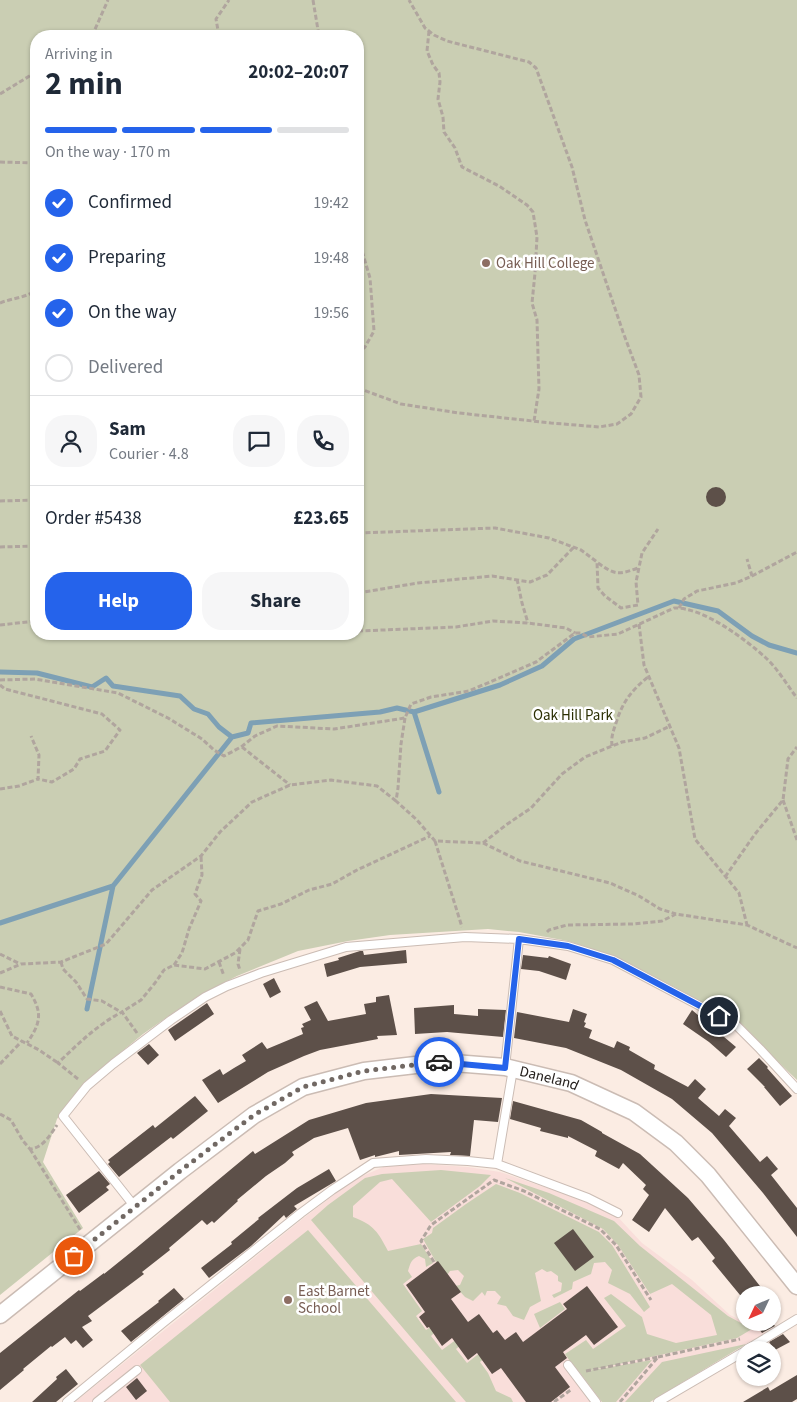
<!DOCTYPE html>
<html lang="en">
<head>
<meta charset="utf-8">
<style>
  :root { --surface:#fff; --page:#f6f6f7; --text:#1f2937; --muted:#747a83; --line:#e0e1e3; --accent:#2563eb }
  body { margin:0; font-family:"Source Sans 3",sans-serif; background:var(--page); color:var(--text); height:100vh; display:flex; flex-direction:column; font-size:19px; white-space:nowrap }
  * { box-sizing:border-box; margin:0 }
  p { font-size:16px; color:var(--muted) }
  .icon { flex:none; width:28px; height:28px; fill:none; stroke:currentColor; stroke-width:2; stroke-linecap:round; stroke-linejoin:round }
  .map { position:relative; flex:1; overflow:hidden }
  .sheet { position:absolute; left:30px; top:30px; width:334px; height:610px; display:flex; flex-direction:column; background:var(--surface); border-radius:20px; box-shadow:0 1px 4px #0004 }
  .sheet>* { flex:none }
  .needle { width:32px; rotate:226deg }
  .buttons { position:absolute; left:736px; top:1286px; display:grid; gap:10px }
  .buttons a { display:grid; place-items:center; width:45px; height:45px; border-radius:50%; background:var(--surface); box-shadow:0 1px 4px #0004; font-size:25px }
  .pin { position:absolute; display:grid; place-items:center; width:42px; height:42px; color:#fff; margin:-21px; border:2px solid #fff; border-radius:50%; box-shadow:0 1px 5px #0007 }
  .courier { position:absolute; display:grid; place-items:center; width:50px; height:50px; margin:-25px; border:4px solid #2563eb; border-radius:50%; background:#fff; color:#222; box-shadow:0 1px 6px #0007 }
  .overview em { font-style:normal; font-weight:700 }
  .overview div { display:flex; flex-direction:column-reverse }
  .overview { display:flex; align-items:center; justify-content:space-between; height:85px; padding:0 15px }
  h1 { font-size:32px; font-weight:700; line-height:38px }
  .bar { display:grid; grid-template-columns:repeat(4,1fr); gap:8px 5px; align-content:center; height:60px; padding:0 15px }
  .bar i { height:6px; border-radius:4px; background:var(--line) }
  .bar .selected { background:var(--accent) }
  .bar p { grid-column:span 4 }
  .line { display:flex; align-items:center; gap:12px; padding:0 15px; border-top:1px solid var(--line) }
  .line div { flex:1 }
  .round { display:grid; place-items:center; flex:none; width:52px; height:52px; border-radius:20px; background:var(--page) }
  ol { padding:0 15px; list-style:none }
  li { display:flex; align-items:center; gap:15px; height:55px }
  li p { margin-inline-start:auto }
  li .icon { padding:5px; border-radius:50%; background:var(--accent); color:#fff; stroke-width:4 }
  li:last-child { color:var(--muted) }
  li i { width:28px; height:28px; border:2px solid var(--line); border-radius:50% }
  .button { display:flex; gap:10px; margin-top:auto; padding:10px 15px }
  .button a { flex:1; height:58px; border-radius:20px; background:var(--accent); color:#fff; font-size:20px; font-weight:700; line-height:58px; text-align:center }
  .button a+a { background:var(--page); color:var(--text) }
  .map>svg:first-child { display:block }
  .education { fill:#f9deda }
  .green { fill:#caceb3; fill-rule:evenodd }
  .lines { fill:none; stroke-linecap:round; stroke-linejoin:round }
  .stream { stroke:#7da0b5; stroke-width:5 }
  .building { fill:#5d5049 }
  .service-casing { stroke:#cbbcb4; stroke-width:10 }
  .minor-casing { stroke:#cbbcb4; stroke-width:19 }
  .path { stroke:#b0a59e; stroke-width:3; stroke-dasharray:5 2.5; stroke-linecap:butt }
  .service { stroke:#fff; stroke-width:8 }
  .minor { stroke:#fff; stroke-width:16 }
  .done { stroke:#716863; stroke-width:5; stroke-dasharray:0 9 }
  .route { stroke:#2563eb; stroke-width:6 }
  .education-dot { fill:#8d6e63; stroke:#fff; stroke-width:2 }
  .labels { text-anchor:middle; stroke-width:5; stroke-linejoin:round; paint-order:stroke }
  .education-label { font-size:15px; fill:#785e54; stroke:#fff; text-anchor:start }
  .park-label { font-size:15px; fill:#2b2f02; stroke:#fff }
  .street-label { font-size:15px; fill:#26211e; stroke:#fff }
</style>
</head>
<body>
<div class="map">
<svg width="797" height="1402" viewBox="0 0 797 1402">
  <rect width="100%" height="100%" fill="#fbece3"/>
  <path class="education" d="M 424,1164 L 468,1167 L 500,1172 L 586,1201 L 615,1214 L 642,1243 L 692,1280 L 730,1315 L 765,1333 L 647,1402 L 75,1402 L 305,1217 L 353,1180 L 388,1165 Z"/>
  <path class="green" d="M 0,0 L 797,0 L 797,1080 L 737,1022 L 678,989 L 616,957 L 568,941 L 519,932 L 488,929 L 390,935 L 348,941 L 298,951 L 237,976 L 202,994 L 173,1013 L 143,1034 L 85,1082 L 57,1119 L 43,1162 L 83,1228 L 0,1295 ZM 36,36 L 358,36 L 358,634 L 36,634 Z
    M 441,1170 L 491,1175 L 480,1186 L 431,1222 L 392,1179 L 380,1182 L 353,1206 L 353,1217 C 374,1225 378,1232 388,1251 L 421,1244 L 433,1263 L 426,1267 L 425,1259 L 419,1256 C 411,1259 410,1264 408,1271 L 412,1277 L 403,1284 L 422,1311 L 416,1316 L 426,1330 L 432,1326 L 436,1331 L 431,1336 L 442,1350 L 457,1339 L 461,1345 L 456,1349 L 467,1363 L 481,1352 L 485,1358 L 480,1362 L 488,1373 L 496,1391 L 511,1398 L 513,1402 L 466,1402 L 311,1220 L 328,1205 L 365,1178 L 382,1174 Z
    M 505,1178 L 549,1193 L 614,1221 L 640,1246 L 728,1316 L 752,1329 L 737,1338 L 587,1371 L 652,1360 L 616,1402 L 602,1402 L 580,1373 L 578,1373 L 565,1354 L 586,1340 L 593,1349 L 626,1326 L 604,1298 L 611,1294 L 642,1317 L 647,1334 L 676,1343 L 717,1335 L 711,1315 L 672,1284 L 650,1294 L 618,1245 L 603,1229 Z
    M 496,1184 L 520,1193 L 599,1232 L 612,1245 L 650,1307 L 644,1312 L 630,1294 L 608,1283 L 612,1270 L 605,1262 L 594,1263 L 591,1274 L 573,1282 L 572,1289 L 554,1298 L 552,1295 L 561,1291 L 562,1283 L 558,1281 L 558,1276 L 551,1271 L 547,1272 L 542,1269 L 535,1273 L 541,1301 L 530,1307 L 524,1320 L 513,1316 L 506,1306 L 497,1304 L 501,1297 L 495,1291 L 487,1291 L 485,1296 L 482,1292 L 473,1301 L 465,1297 L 455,1286 L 460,1285 L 464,1276 L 458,1270 L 450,1271 L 445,1278 L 423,1239 L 432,1233 L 433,1228 L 466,1204 Z
    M 308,1230 L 456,1402 L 170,1402 L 140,1365 Z
    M 560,1302 L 565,1309 L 540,1328 L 534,1314 Z
    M 746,1344 L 650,1402 L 625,1402 L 662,1362 Z"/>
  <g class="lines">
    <path class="stream" d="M 0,672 L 37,673 L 92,687 L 106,678 L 113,686 L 180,696 L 194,709 L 208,714 L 219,727 L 232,737 L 248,733 L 251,723 L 380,712 L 397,708 L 414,712 L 500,685 L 542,666 L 574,639 L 674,601 L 718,611 L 752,636 L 769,645 L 797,653
      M 414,712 L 439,792
      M 0,923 L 113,886
      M 87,1009 L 113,886 L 232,737"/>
  </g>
  <path class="building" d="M706 497a10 10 0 1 1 20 0a10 10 0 1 1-20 0Z
    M 406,950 L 407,963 L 360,967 L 327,977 L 324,964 L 339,960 L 338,958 L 360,951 L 363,951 L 364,955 Z
    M 523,955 L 548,958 L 549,956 L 571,964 L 566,980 L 539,971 L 521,969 Z
    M 274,978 L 281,992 L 270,998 L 263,984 Z
    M 389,995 L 397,1035 L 377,1036 L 378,1039 L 320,1050 L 304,1056 L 268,1072 L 218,1103 L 202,1080 L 220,1069 L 223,1075 L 234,1068 L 246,1061 L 242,1055 L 262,1042 L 267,1049 L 303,1034 L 301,1028 L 304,1027 L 302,1024 L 311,1020 L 304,1007 L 317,1001 L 328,1021 L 366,1014 L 364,1004 L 376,1002 L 376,997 Z
    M 207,1003 L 214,1014 L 175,1041 L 168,1030 Z
    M 454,1005 L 454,1014 L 478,1016 L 478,1009 L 506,1010 L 503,1037 L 447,1032 L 415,1034 L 414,1008 Z
    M 573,1009 L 587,1014 L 584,1022 L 586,1023 L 584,1027 L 592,1030 L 589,1038 L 614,1048 L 617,1041 L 630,1047 L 629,1050 L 655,1065 L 654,1069 L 688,1087 L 695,1079 L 706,1089 L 698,1098 L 719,1116 L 725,1109 L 736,1118 L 729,1126 L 760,1162 L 767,1156 L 778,1169 L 771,1175 L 797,1208 L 797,1237 L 763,1193 L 712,1133 L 672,1099 L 621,1070 L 566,1048 L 514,1038 L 517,1012 L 569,1022 Z
    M 692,1010 L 736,1047 L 726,1057 L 709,1042 L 683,1024 Z
    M 149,1044 L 159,1055 L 148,1065 L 137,1053 Z
    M 759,1058 L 768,1067 L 767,1068 L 792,1096 L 780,1106 L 764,1087 L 765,1087 L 747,1069 Z
    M 431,1094 L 502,1098 L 498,1122 L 474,1120 L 470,1156 L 450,1155 L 451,1152 L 399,1155 L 399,1151 L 375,1157 L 375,1155 L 360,1160 L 348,1128 L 314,1138 L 292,1152 L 294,1155 L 285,1163 L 266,1176 L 237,1200 L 238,1201 L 214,1223 L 212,1221 L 207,1225 L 202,1220 L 169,1248 L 170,1250 L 142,1272 L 144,1274 L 88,1316 L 92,1321 L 82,1327 L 93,1340 L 83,1348 L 76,1340 L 71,1344 L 65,1337 L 52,1347 L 51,1346 L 23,1369 L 24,1370 L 0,1390 L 0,1353 L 79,1290 L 80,1291 L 104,1273 L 104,1274 L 135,1249 L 253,1151 L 255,1154 L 309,1120 L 366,1103 Z
    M 195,1096 L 208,1111 L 173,1139 L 171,1137 L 119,1177 L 108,1164 L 110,1162 L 108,1160 L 153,1125 L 155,1128 Z
    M 513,1101 L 581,1120 L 602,1132 L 602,1133 L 640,1154 L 688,1198 L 724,1240 L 767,1295 L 740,1295 L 712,1261 L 715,1258 L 698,1237 L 692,1241 L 665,1208 L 649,1232 L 632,1220 L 649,1195 L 643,1189 L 646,1185 L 623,1163 L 619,1169 L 595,1156 L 597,1151 L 568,1136 L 568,1138 L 540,1131 L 541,1128 L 510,1119 Z
    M 329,1169 L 336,1181 L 294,1206 L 297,1209 L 286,1218 L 284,1215 L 251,1246 L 209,1278 L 201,1268 L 232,1244 L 231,1242 L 259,1219 L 258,1218 L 297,1188 Z
    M 99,1171 L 110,1184 L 106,1187 L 109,1190 L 79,1213 L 66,1195 Z
    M 573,1229 L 594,1257 L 575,1271 L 554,1243 Z
    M 438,1261 L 461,1292 L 451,1299 L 468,1322 L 479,1314 L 493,1333 L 497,1330 L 505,1340 L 516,1332 L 523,1342 L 567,1309 L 563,1304 L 587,1286 L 618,1327 L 594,1345 L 586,1335 L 563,1352 L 567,1358 L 555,1367 L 570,1387 L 551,1402 L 526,1402 L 501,1368 L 492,1374 L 477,1353 L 468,1360 L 452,1338 L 442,1346 L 429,1327 L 427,1328 L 419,1317 L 425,1312 L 406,1285 Z
    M 174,1288 L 184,1299 L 131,1342 L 121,1331 L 159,1302 L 158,1301 Z
    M 754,1322 L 772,1322 L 775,1326 L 762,1333 Z
    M 783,1334 L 790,1342 L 775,1350 L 769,1342 Z
    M 66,1369 L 78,1384 L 56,1402 L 32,1402 L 57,1379 L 56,1377 Z
    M 797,1375 L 797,1399 L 792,1402 L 743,1402 L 768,1387 L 770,1391 Z
    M 137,1378 L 147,1391 L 136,1400 L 126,1387 Z"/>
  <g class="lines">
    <g class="service-casing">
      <path id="service" d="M 505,1067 L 519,939 L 568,946 L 613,960 L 736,1025 L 760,1049 L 797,1089
        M 497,1164 L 513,1069
        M 135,1207 L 63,1116 L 87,1086 L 113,1064 L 171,1020 L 205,997 L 227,986 L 261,973 L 346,947 L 465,937 L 519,939
        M 746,1350 L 797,1319
        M 568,1365 L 596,1402
        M 67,1402 L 163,1323 L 301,1213 L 332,1190 L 373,1163 L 426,1159 L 468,1161 L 497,1164 L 588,1198 L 618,1213
        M 97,1402 L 137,1370
        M 658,1402 L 745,1351"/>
    </g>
    <g class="minor-casing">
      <g id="minor">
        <path id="s1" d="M 0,1315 L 180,1171 L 254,1115 L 303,1087 L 364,1071 L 441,1062 L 505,1067 L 571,1083 L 634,1112 L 676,1143 L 708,1175 L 797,1286"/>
      </g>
    </g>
    <path class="path" d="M 313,0 L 319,36
      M 429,31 L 427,51 L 433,65 L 439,73 L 440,82 L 438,99 L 443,117 L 444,132 L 455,148 L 462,167 L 499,186 L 527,205 L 533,212 L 537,237 L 535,273 L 532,303 L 537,320 L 539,389 L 534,421
      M 92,36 L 108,0
      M 219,36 L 216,19 L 229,0
      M 0,94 L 36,72
      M 0,162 L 36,163
      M 358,237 L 370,278 L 374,331 L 365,347 L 358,353
      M 0,303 C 12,298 26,298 36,290
      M 358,388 L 401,404 L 459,413 L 551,423 L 599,427 L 617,424 L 631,414 L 641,397 L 639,375 L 623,332 L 585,220 L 572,167 L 536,68 L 529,62 L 447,41 L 434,35 L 425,28 L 409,0
      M 0,501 L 36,500
      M 358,533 L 495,528 L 549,538 L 581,550 L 597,562 L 598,588 L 605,596 L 621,608 L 638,605 L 636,582 L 642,553 L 658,529
      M 0,547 L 36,546
      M 598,563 C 615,575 618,575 638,568
      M 752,576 L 797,552
      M 517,579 L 522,603 L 528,623
      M 358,593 L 418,583 L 492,576 L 530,582 L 547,575 L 574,547
      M 679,608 L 684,599 L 697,591 L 736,583 L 752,576 L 747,559
      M 639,624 L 644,665 L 679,748 L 695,839 L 739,893 L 747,925
      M 0,625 L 36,621
      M 358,631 L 456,627 L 493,621 L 528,623 L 566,628 L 575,633
      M 0,680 L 35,679 L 118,693 L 168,718 L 202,739 L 214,750 L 224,756 L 241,747 L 255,736 L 277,726 L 334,729 L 405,718 L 411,704 L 431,697 L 469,691 L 536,662 L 575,633 L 581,633 L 588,637 L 618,634 L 674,608 C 703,607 745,639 766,658 C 778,669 787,685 797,698
      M 0,685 L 5,689 L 102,714 L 120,730 L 105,751 L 80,759 L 74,769 L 52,782 L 38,779
      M 405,718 L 401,744 L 398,788 L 396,801 L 417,820 L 435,841 L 483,843 L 506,825 L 531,808 L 562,774 L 585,757 L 622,742 L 645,738 L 670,726
      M 612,746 C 611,737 613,732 616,723 C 623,701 631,691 649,676
      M 242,747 L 290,785
      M 0,789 L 19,786 L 38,779 L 39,755 L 31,736
      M 783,800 L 797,840
      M 435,841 L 462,927
      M 483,843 L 520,861 L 610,883 L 639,896 L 660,909 L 676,914
      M 725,877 L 755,834 L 783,800 L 788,759 L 797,747
      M 547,932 L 549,930 L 567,925 L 632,924 L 662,921 L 676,914 L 747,925 L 797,948
      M 240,949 L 238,964 L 240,970
      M 0,954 L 20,964
      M 61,962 L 63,969 L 76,982 L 87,999 L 102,1001 L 121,1012
      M 219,962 L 224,976
      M 174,965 L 182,953 L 189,929 L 201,901 L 195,894 L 202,875 L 201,856
      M 0,973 L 21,964 L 61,962 L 106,944 L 152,890 L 201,856 L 220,832 L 252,802 L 290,785 L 331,780 L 377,786 L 396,801
      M 0,987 L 31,994 C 43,1014 40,1024 27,1043
      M 0,1011 L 12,1036 L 39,1050 L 58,1063
      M 137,1033 L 122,1012 L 141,1000 L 155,983 L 164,970 L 174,965 L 205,969 L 235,953 L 248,940 L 258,911 L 281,904 L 309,890 L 332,884 L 357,870 L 430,836
      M 0,1064 L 22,1041
      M 78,1079 L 58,1063 C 78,1044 97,1025 122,1012
      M 0,1114 L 11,1120 L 23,1141 L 30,1149 C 43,1148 50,1135 57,1125
      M 30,1149 L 81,1231
      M 434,1262 L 421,1241 L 431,1225 L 494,1180 L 524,1191 L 600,1229 L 616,1245 L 651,1300
      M 658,1357 L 740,1339
      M 586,1371 L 658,1357 L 620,1402
      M 554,1402 L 572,1389"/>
    <use href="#service" class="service"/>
    <use href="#minor" class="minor"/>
  </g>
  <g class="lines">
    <path class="done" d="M 74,1256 L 180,1171 L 254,1115 L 303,1087 L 364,1071 L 439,1062"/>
    <path class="route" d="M 439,1062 L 505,1068 L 519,939 L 568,946 L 613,960 L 719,1016"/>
  </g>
  <g class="education-dot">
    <circle cx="486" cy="263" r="5"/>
    <circle cx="288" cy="1300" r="5"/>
  </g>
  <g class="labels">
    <g class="education-label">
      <text x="496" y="268">Oak Hill College</text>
      <text x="298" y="1296">East Barnet<tspan x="298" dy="17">School</tspan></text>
    </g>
    <g class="park-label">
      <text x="573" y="720">Oak Hill Park</text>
    </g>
    <g class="street-label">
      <text dy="5" stroke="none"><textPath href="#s1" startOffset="630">Daneland</textPath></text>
    </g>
  </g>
</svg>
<div class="buttons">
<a><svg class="needle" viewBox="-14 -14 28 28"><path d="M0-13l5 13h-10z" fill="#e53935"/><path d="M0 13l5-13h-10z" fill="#747a83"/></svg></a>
<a><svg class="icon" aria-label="layers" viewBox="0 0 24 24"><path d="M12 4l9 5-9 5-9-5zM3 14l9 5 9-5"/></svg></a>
</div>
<div class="pin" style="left:74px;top:1256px;background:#ea580c"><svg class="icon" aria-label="bag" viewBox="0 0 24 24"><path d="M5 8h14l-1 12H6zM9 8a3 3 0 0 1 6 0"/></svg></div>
<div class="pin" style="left:719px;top:1016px;background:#1f2937"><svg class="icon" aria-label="home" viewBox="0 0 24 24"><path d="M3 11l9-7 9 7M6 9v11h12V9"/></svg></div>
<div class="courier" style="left:439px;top:1062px"><svg class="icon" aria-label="car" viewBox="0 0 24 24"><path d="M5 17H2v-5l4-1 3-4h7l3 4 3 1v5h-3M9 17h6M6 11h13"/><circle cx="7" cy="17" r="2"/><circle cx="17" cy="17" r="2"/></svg></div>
<section class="sheet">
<div class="overview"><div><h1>2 min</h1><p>Arriving in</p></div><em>20:02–20:07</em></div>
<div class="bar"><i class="selected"></i><i class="selected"></i><i class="selected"></i><i></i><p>On the way · 170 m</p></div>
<ol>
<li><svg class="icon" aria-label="check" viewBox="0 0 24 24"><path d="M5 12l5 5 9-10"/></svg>Confirmed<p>19:42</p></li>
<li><svg class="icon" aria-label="check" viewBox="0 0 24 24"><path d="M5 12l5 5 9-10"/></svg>Preparing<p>19:48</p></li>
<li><svg class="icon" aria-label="check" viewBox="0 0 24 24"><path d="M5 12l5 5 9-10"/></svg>On the way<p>19:56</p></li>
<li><i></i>Delivered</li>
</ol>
<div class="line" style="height:90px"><a class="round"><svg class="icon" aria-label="person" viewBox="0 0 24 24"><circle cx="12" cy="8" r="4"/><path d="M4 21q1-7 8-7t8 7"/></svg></a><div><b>Sam</b><p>Courier · 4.8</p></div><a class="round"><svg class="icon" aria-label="chat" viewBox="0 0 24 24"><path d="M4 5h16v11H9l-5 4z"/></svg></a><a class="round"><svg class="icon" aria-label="phone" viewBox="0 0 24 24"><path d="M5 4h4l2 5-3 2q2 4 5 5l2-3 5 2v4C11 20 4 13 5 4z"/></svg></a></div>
<div class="line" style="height:65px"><div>Order #5438</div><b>£23.65</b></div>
<div class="button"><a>Help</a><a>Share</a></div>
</section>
</div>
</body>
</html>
